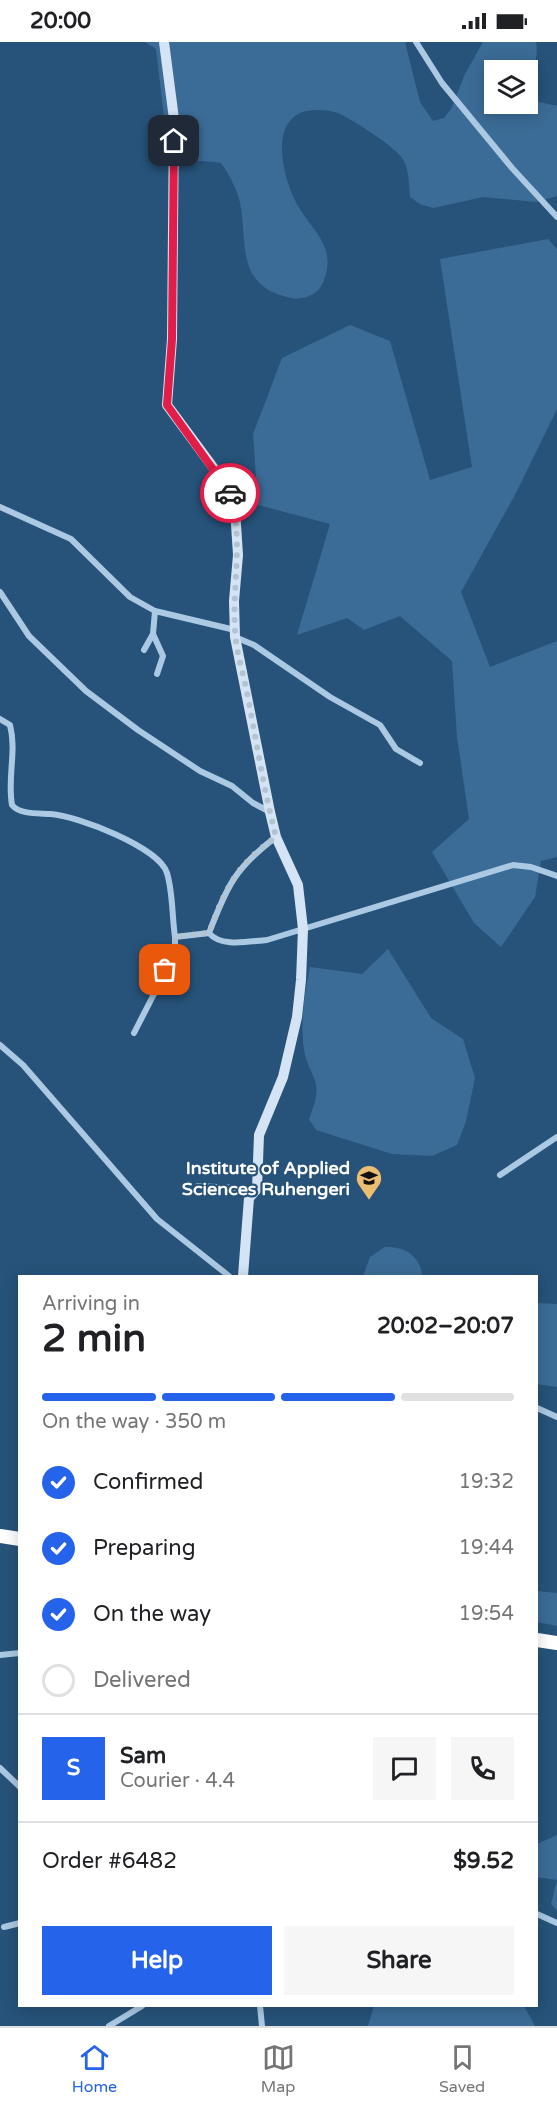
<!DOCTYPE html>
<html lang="en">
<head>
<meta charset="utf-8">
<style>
  :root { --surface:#fff; --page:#f6f6f6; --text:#202124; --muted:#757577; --line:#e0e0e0; --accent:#2563eb }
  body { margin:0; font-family:"Varela Round",sans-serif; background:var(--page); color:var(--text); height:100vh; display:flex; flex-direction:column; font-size:22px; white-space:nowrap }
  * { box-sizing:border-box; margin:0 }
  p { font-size:20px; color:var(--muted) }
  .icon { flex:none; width:33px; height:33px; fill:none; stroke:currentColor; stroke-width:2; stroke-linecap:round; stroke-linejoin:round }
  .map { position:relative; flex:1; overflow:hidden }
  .panel { position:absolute; left:18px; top:1233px; width:520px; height:732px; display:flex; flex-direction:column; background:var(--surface); border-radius:0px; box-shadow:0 3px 15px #0003 }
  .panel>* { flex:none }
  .tools { position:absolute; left:484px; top:18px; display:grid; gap:12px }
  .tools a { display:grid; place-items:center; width:54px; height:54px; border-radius:0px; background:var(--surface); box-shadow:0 3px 15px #0003; font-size:30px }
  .pin { position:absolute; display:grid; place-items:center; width:51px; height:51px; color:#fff; margin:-26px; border-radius:12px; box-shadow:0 3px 9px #0006 }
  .courier { position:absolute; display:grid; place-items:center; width:60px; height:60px; margin:-30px; border:4px solid #e11d48; border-radius:50%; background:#fff; color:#222; box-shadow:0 2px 8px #0007 }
  .summary em { font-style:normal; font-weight:700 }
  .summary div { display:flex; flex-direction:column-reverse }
  .summary { display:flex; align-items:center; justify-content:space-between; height:102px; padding:0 24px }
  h1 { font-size:39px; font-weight:700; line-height:45px }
  .bar { display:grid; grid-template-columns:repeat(4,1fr); gap:9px 6px; align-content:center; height:72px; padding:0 24px }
  .bar i { height:8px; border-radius:4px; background:var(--line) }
  .bar .current { background:var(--accent) }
  .bar p { grid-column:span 4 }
  .line { display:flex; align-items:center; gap:15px; padding:0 24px; border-top:2px solid var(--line) }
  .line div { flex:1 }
  .round { display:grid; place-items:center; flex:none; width:63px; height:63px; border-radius:0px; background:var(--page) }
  ol { padding:0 24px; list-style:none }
  li { display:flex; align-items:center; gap:18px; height:66px }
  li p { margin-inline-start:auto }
  li .icon { padding:6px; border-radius:50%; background:var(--accent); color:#fff; stroke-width:4 }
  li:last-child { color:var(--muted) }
  li i { width:33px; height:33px; border:3px solid var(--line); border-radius:50% }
  .primary-button { display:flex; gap:12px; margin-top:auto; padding:12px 24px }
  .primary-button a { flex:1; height:69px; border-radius:0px; background:var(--accent); color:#fff; font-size:24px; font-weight:700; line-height:69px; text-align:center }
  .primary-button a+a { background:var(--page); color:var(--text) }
  .status { display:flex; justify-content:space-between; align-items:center; height:42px; padding:0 30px; background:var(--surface); direction:ltr }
  .status svg { height:16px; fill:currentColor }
  .tab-bar { display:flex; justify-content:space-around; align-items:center; height:84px; border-top:2px solid var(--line); background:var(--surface); font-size:16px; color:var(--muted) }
  .tab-bar a { display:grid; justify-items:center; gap:3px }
  .tab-bar .current { color:var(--accent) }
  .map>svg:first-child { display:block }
  .green { fill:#3b6c97; fill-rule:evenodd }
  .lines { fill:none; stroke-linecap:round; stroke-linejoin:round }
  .street { stroke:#abc9e3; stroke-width:6 }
  .secondary { stroke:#d4e4f4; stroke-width:10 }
  .highway { stroke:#fff; stroke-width:14 }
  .done { stroke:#b3c3d0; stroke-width:6; stroke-dasharray:0 10.8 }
  .route { stroke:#e11d48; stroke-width:8 }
  .labels { text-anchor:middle; stroke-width:4.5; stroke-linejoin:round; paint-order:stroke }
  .poi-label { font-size:18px; font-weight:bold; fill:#fff; stroke:#27537a; text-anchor:end }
</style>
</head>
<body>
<div class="status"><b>20:00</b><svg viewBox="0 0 49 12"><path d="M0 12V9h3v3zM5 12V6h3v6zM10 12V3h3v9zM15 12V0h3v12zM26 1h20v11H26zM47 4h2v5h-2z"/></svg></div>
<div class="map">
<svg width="557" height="1984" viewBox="0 0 557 1984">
  <rect width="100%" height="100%" fill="#27537a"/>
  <path class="green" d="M 145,0 L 405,0 L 420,60 L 433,79 L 444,76 L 451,67 L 465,32 L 483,0 L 536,0 C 540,21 526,38 535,59 L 557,64 L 557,154 L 536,160 L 483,155 L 433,166 L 420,162 L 410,155 C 409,144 409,128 404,119 C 399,107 350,76 338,71 C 328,68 316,67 306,69 C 267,79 284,139 298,164 C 306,178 320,192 325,206 C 330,219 327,235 320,246 C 313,254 302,258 291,256 C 238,245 247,208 241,166 C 239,151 230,133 221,121 C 196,116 185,126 167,101 L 156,7 ZM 495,28 L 528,28 L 528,62 L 495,62 Z
    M 548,197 L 557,207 L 557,367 L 516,451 L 461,550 L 490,625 L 557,599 L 557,815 L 541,819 L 535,855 L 501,905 L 474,881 L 432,810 L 469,777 L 457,695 L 452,619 L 400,574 L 364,588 L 347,576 L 297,593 L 330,482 L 258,463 L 253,392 L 282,316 L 350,283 L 390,299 L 430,438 L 472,425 L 440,217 Z
    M 388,907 L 431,976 L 463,997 L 475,1036 L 466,1079 L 457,1103 L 432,1114 L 392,1112 L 316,1088 L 309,1077 C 328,1031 305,1038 303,998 C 301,973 305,950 310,925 L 362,932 Z
    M 385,1205 C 404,1204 421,1214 422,1234 L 363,1234 L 370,1215 Z
    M 537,1261 L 557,1262 L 557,1345 L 537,1342 Z
    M 537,1549 L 557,1551 L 557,1584 L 537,1580 Z
    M 557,1793 L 557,1869 L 551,1862 L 557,1838 L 537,1835 L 537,1802 Z
    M 374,1964 L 524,1964 L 535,1984 L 368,1984 Z"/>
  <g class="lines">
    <path class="street" d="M 416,0 L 442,41 L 512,126 L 557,175
      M 0,465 L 71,497 L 130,555 L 155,569 L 235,588
      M 0,550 L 29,594 L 86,649 L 138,688 L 200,729 L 232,744 L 253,761 L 270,770
      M 153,592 L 163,614 L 157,632
      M 235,595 L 254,603 L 330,655 L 380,683 L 396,707 L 420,721
      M 144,608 L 153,592 L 155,569
      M 0,677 L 10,683 C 17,710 7,735 12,763 C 20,773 39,771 51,772 C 77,774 159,805 167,831 C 173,851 172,875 175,895
      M 209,891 C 221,906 250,899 267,898 L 513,823 L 531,825 L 557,834
      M 134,991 L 175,911 L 175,895 L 209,891 C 227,844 235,826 276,795
      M 0,1003 L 23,1023 L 157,1177 L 229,1234
      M 500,1133 L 557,1095
      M 198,1144 L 256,1147
      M 537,1366 L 557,1375
      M 0,1613 L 20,1611
      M 0,1726 L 20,1745
      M 537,1872 L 557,1881
      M 4,1885 L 20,1881
      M 260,1964 L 262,1984
      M 109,1984 L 142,1964"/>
    <path class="secondary" d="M 164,0 L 174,77 L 172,297 L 167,363 L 218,432 L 235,467 L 238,513 L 234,559 L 235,595 L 270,770 L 276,795 L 298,843 L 303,887 L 301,938 L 297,975 L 283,1035 L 259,1093 L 257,1147 L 249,1156 L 243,1234"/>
    <path class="highway" d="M 0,1494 L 20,1497
      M 537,1598 L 557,1601"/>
  </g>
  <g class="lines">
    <path class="done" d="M 165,928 L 175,910 L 175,895 L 209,891 C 226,845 236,824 276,795 C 264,749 257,702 248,656 C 244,633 236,611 235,588 C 232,542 244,497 230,451"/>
    <path class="route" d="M 174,99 L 172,297 L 167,363 L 230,451"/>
  </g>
  <defs>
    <g id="university-pin" transform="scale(1.35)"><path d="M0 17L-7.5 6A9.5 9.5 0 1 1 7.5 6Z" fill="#ebbe72" stroke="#27537a"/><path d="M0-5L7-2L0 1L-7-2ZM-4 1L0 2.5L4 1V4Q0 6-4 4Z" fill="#111"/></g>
  </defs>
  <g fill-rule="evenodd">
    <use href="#university-pin" x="369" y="1136"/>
  </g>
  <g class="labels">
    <g class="poi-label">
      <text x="350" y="1132">Institute of Applied<tspan x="350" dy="21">Sciences Ruhengeri</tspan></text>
    </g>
  </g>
</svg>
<div class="tools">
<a><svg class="icon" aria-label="layers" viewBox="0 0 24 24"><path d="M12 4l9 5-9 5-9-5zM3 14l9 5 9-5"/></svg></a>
</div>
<div class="pin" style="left:165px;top:928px;background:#ea580c"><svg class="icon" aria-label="bag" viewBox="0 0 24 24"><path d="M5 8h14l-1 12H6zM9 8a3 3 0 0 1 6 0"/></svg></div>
<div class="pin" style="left:174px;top:99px;background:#1f2937"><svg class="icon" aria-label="home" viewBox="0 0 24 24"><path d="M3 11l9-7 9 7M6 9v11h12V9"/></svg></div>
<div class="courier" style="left:230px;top:451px"><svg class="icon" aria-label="car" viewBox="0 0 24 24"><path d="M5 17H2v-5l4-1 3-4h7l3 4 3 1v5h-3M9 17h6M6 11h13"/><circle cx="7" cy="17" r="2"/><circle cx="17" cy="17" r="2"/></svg></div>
<section class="panel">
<div class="summary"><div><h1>2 min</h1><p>Arriving in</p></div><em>20:02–20:07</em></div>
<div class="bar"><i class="current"></i><i class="current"></i><i class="current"></i><i></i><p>On the way · 350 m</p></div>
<ol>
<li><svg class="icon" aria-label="check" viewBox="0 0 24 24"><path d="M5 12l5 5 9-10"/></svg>Confirmed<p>19:32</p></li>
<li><svg class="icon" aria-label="check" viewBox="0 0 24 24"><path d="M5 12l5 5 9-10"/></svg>Preparing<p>19:44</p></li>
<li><svg class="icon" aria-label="check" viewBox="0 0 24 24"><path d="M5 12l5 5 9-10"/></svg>On the way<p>19:54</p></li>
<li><i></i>Delivered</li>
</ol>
<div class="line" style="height:108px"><b class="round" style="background:var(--accent);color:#fff">S</b><div><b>Sam</b><p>Courier · 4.4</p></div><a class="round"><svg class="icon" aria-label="chat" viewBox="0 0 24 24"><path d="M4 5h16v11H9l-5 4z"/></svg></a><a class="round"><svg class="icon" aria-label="phone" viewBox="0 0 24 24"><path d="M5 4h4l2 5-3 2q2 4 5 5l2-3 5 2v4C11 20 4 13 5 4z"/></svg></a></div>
<div class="line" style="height:78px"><div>Order #6482</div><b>$9.52</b></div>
<div class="primary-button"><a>Help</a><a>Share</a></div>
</section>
</div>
<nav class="tab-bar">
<a class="current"><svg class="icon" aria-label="home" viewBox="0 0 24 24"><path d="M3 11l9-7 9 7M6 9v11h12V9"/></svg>Home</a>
<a><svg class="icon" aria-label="map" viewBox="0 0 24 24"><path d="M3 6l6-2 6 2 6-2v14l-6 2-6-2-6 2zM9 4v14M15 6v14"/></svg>Map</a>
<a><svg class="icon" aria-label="saved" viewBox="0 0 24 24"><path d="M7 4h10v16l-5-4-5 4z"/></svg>Saved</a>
</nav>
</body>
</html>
